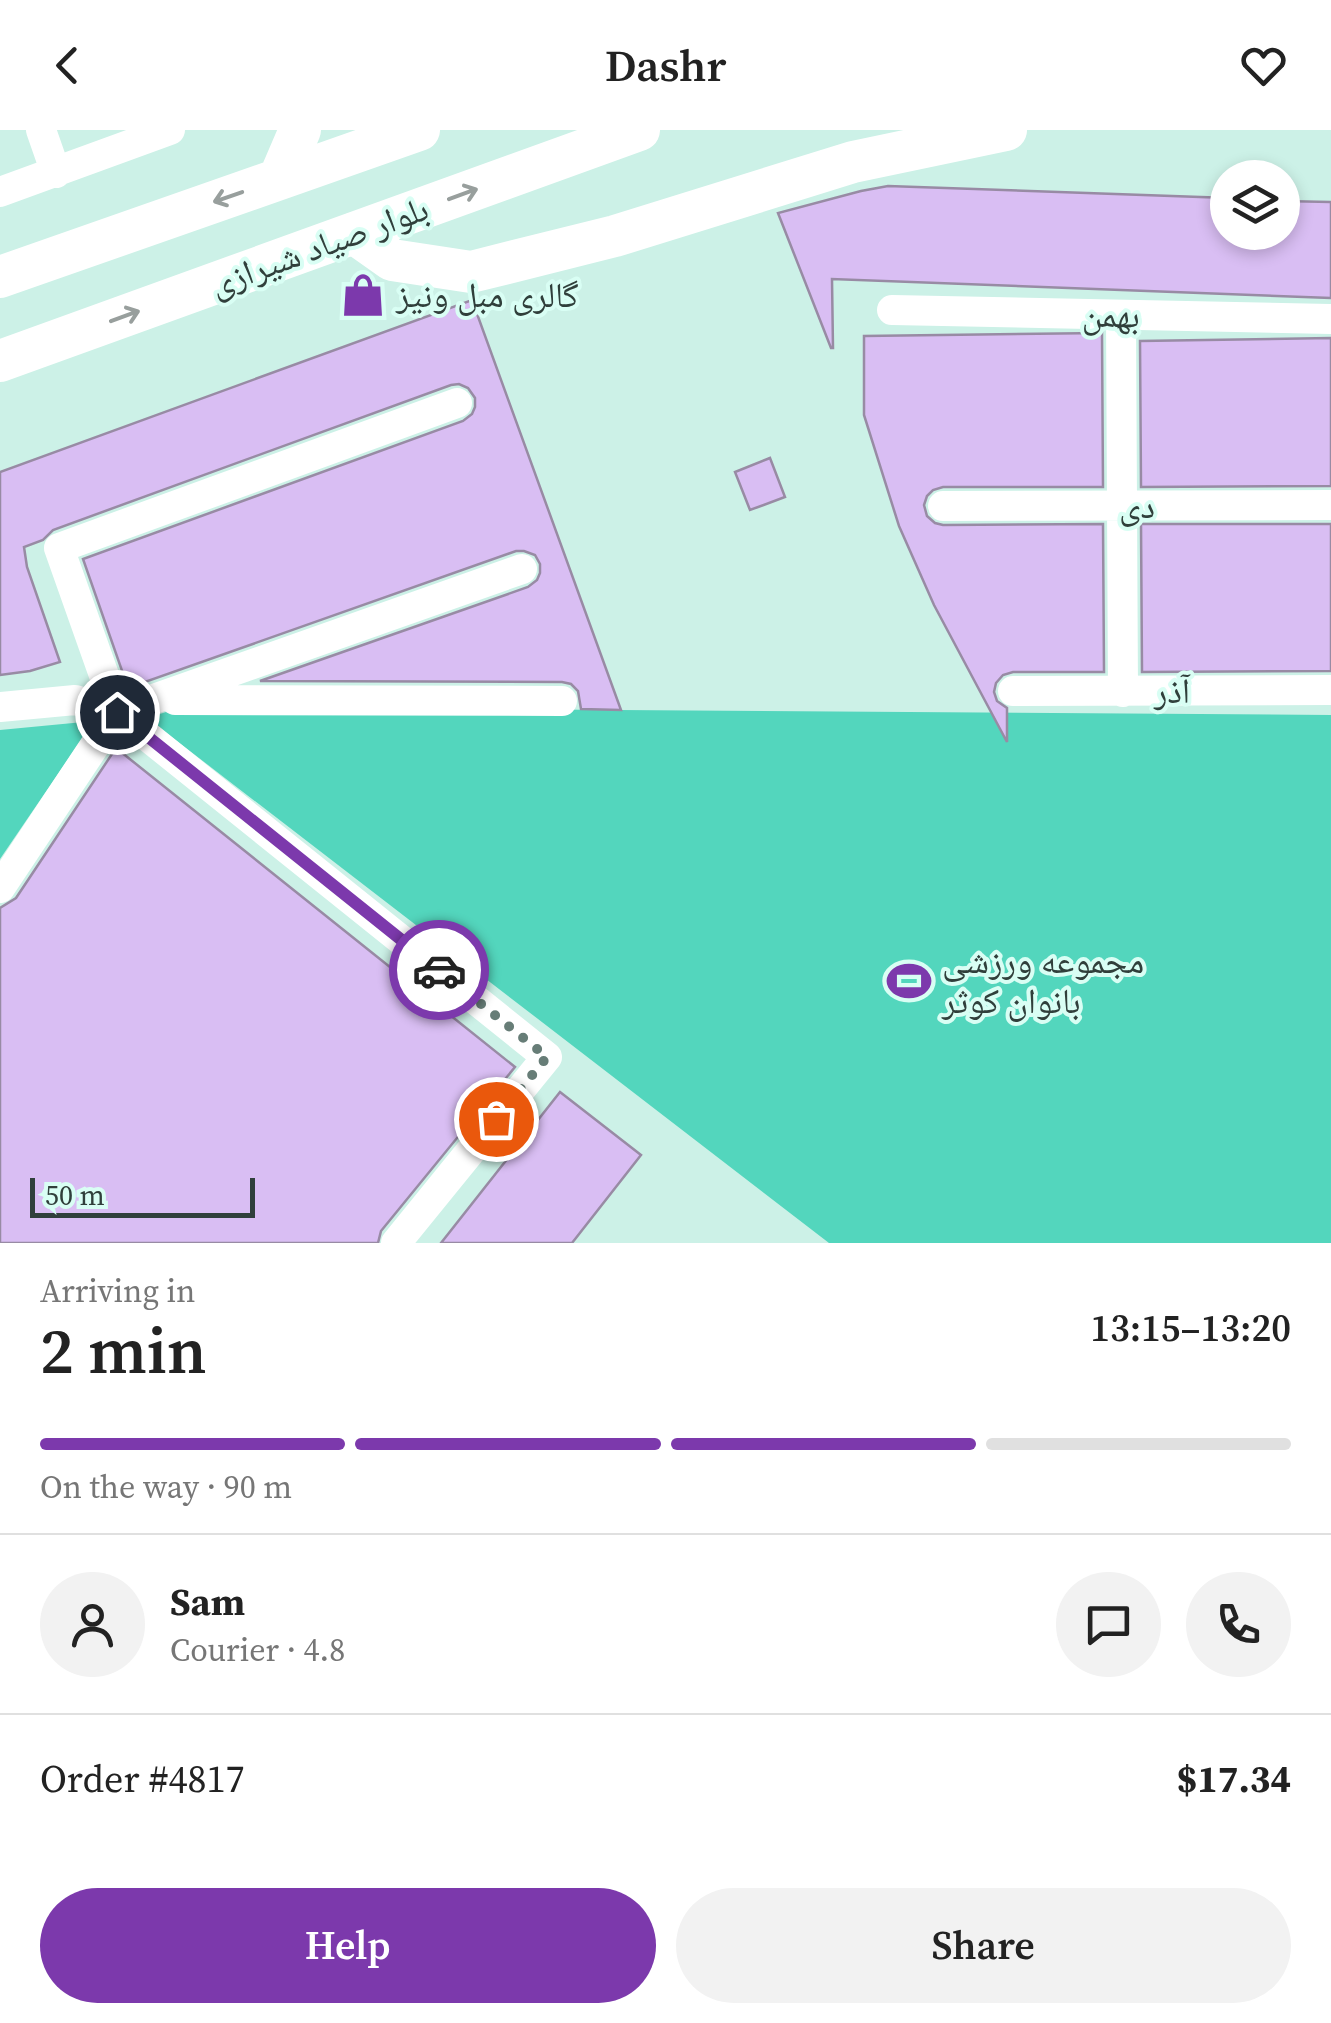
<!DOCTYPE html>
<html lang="en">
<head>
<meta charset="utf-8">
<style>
  :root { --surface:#fff; --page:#f2f2f2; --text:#222; --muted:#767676; --line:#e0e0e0; --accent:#7c39ac }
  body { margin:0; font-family:"Source Serif 4","Noto Naskh Arabic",serif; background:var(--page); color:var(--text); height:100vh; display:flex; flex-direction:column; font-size:38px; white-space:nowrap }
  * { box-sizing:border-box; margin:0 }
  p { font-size:32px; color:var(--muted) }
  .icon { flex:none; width:55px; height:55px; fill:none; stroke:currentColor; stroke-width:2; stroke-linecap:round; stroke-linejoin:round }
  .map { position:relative; height:1113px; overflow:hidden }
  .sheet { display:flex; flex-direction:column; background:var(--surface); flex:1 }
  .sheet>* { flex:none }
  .controls { position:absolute; left:1210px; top:30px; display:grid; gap:20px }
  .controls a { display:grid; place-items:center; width:90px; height:90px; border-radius:50%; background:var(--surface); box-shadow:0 5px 15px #0003; font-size:50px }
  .scale { position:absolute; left:30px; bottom:25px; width:225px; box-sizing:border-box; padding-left:10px; border:5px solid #303f3b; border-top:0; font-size:28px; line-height:35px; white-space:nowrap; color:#303f3b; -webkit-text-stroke:8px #d9fef4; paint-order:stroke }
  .pin { position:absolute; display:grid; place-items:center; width:85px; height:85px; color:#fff; margin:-42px; border:5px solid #fff; border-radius:50%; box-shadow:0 2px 10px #0007 }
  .courier { position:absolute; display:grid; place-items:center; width:100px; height:100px; margin:-50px; border:8px solid #7c39ac; border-radius:50%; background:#fff; color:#222; box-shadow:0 2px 12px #0007 }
  .head em { font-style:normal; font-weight:600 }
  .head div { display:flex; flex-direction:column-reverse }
  .head { display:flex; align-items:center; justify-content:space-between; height:170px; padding:0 40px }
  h1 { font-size:65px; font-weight:600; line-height:75px }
  .bar { display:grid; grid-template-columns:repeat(4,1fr); gap:15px 10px; align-content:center; height:120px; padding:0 40px }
  .bar i { height:12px; border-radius:8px; background:var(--line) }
  .bar .on { background:var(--accent) }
  .bar p { grid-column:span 4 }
  .line { display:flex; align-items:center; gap:25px; padding:0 40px; border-top:2px solid var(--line) }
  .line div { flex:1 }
  .round { display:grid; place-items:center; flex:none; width:105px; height:105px; border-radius:52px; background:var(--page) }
  .action { display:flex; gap:20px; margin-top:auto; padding:20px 40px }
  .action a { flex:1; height:115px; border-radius:60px; background:var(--accent); color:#fff; font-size:40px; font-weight:600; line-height:115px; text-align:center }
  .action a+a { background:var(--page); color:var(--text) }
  header { display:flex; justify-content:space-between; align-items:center; height:130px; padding:0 40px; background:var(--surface); font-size:45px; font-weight:600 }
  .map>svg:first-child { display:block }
  .green { fill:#53d6bd }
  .building { fill:#d9bef3; stroke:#988ba4; stroke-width:2.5 }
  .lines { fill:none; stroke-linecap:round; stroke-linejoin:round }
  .street { stroke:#fff; stroke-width:30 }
  .secondary { stroke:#fff; stroke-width:42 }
  .oneway { stroke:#989f9d }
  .done { stroke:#677d77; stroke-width:10; stroke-dasharray:0 18 }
  .route { stroke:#7c39ac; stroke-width:12 }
  .labels { text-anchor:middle; stroke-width:8; stroke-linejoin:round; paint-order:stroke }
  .street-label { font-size:35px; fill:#303f3b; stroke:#d9fef4 }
  .poi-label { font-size:35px; fill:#303f3b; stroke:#d9fef4; text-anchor:start }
</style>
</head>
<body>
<header><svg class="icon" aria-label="back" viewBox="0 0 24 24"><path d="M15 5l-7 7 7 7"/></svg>Dashr<svg class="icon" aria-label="heart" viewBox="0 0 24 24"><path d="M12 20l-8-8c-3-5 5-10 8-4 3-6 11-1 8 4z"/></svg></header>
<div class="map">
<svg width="1331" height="1113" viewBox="0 0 1331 1113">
  <rect width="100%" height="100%" fill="#ccf1e7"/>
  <path class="green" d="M 182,577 L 1331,585 L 1331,1113 L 829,1113 L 147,588 Z
    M 94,591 L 0,729 L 0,600 Z"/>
  <path class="building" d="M 888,56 L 1228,68 L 1228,102 L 1282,102 L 1282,71 L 1331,72 L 1331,168 L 832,149 L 833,218 L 831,218 L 778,83 L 861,61 Z
    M 472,170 L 621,580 L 581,579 L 578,561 L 571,554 L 562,552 L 260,551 L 528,457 L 537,450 L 540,443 L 540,434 L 535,425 L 524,421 L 516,421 L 128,558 L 83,429 L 463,291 L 472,284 L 475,277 L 475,268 L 468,258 L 459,254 L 451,255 L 53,400 L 43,410 L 24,417 L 27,437 L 60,532 L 30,541 L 0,545 L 0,342 Z
    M 1102,203 L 1103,357 L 943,357 L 933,360 L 927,366 L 924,375 L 927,386 L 935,393 L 943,395 L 1103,394 L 1104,542 L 1013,542 L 1003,545 L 996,553 L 994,562 L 997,571 L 1007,578 L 1007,612 L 934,475 L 899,396 L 864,285 L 864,206 Z
    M 1331,208 L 1331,356 L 1141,357 L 1140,211 Z
    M 770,328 L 785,367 L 750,380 L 735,342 Z
    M 1141,394 L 1331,394 L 1331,541 L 1142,542 Z
    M 116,618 L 515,937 L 381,1101 L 378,1113 L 0,1113 L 0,778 L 16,768 Z
    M 560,962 L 641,1025 L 572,1113 L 441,1113 Z"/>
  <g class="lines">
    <path class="street" d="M 41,0 L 56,43
      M 0,62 L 170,0
      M 892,180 L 1331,189
      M 1121,185 L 1123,562
      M 943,376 L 1331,375
      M 1013,561 L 1331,560
      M 175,570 L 562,571
      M 0,577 L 75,570 L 117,582 L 522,439
      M 117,582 L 547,927 L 396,1113
      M 117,582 L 59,418 L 457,273
      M 0,758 L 117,582"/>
    <path class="secondary" d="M 279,49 L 300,0
      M 354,103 L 392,130 L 471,142 L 615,106 L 853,32 L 1006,0
      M 0,147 L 419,0
      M 0,231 L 639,0"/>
  </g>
  <defs><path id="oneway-shaft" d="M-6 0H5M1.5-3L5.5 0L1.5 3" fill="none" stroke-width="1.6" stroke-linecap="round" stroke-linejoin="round" transform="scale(2.5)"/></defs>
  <g class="oneway">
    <use href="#oneway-shaft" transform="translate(463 64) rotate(-20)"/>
    <use href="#oneway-shaft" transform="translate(228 67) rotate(161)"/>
    <use href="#oneway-shaft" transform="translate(125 186) rotate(-20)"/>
  </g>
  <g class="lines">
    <path class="done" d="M 439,840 L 547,927 L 496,989"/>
    <path class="route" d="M 117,582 L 439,840"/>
  </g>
  <defs>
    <g id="shop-bare" transform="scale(3.45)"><path d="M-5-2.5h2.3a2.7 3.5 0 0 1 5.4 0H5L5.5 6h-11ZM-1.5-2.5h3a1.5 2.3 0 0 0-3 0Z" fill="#7c39ac" stroke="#d9fef4" stroke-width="2.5" paint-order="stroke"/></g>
    <g id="stadium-bare" transform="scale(3.45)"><path d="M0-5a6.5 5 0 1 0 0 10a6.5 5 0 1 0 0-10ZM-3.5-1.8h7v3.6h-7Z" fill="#7c39ac" stroke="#d9fef4" stroke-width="2.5" paint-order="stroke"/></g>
  </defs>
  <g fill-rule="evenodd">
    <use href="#shop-bare" x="363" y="165"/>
    <use href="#stadium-bare" x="909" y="851"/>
  </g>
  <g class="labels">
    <g class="street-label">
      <text transform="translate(319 116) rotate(-20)" y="12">بلوار صیاد شیرازی</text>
      <text transform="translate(1111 185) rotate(1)" y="12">بهمن</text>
      <text x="1137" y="388">دی</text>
      <text transform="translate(1172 561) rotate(-1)" y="12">آذر</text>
    </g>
    <g class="poi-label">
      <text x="396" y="177">گالری مبل ونیز</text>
      <text x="942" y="843">مجموعه ورزشی<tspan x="942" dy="40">بانوان کوثر</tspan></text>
    </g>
  </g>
</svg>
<div class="controls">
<a><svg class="icon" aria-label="layers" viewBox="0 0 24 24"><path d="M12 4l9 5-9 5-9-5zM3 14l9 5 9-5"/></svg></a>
</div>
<div class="scale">50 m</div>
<div class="pin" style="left:496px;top:989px;background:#ea580c"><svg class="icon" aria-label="bag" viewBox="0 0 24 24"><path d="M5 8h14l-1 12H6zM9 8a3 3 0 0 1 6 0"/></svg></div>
<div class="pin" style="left:117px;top:582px;background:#1f2937"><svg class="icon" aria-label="home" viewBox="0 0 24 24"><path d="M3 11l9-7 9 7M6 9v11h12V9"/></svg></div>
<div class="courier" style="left:439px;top:840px"><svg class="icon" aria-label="car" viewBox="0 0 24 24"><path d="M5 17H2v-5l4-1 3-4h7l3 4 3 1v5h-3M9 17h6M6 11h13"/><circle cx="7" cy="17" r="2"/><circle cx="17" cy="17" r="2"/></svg></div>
</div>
<section class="sheet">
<div class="head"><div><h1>2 min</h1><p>Arriving in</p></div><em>13:15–13:20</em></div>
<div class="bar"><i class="on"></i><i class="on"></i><i class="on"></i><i></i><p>On the way · 90 m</p></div>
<div class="line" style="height:180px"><a class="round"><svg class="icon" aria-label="person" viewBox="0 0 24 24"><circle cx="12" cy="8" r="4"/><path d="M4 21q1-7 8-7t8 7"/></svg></a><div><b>Sam</b><p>Courier · 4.8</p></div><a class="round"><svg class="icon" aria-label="chat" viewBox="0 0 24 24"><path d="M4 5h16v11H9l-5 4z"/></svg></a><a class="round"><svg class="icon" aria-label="phone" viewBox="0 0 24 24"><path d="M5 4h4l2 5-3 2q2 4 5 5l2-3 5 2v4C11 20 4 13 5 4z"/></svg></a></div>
<div class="line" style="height:130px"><div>Order #4817</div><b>$17.34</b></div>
<div class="action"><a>Help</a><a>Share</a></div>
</section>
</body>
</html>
